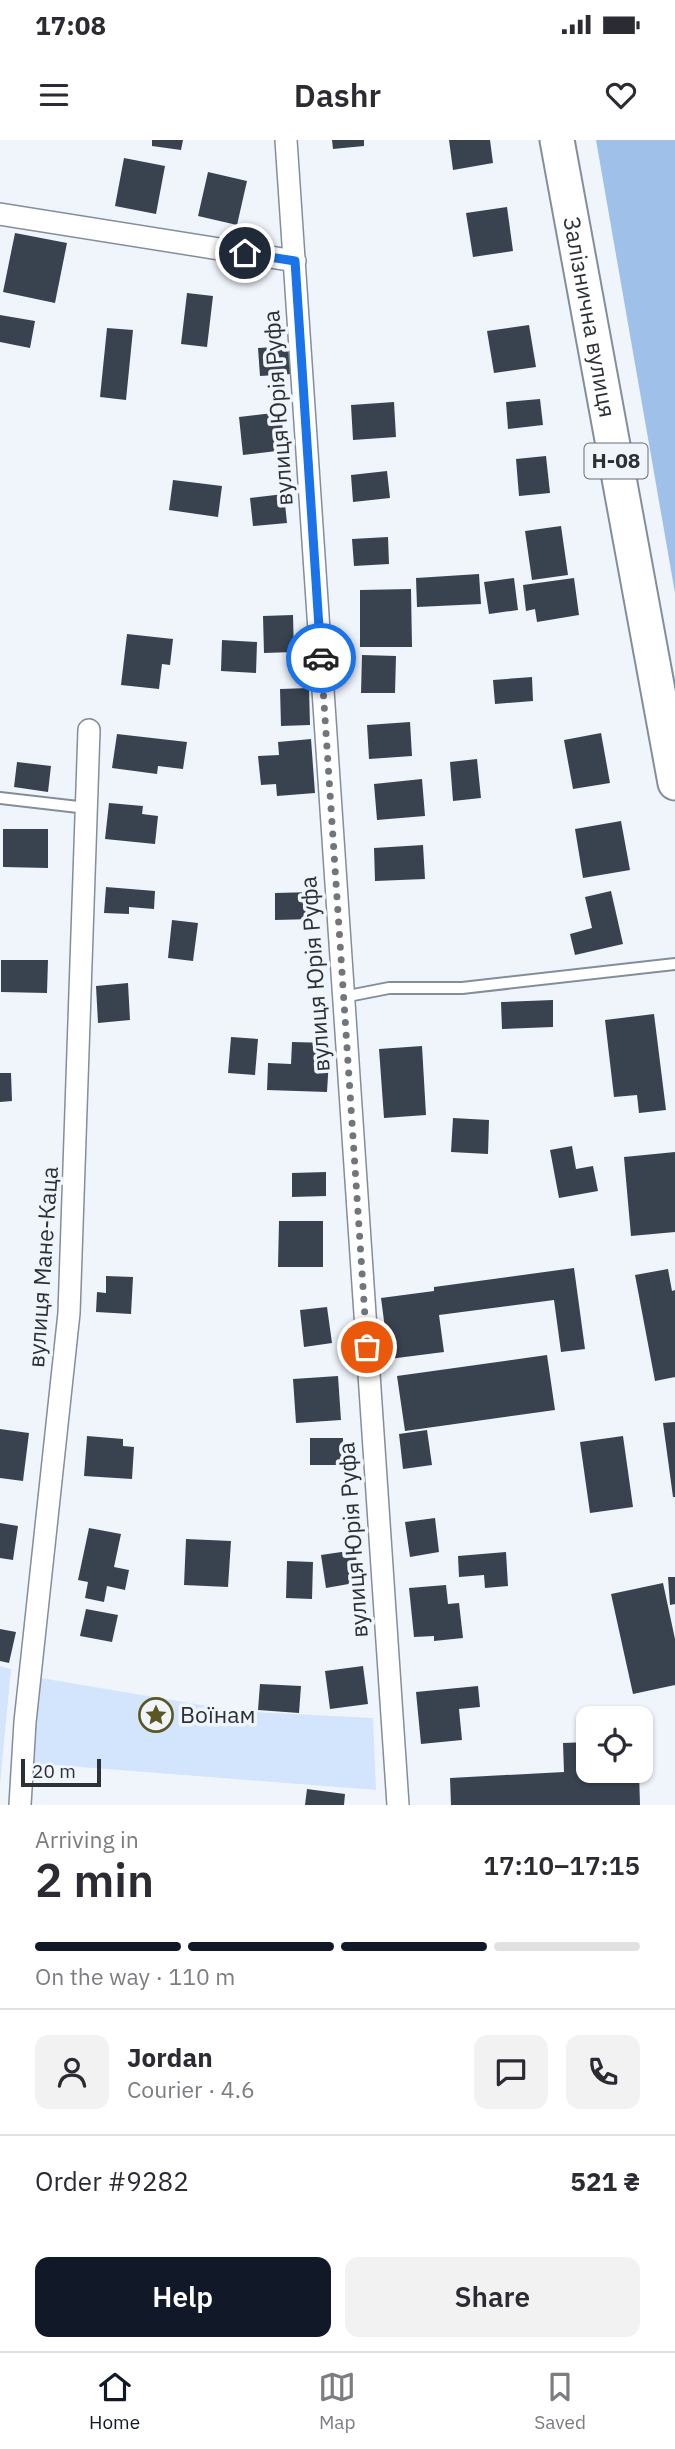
<!DOCTYPE html>
<html lang="en">
<head>
<meta charset="utf-8">
<style>
  :root { --surface:#fff; --page:#f2f2f3; --text:#2b2b33; --muted:#7c7c81; --line:#e1e1e2; --accent:#111827 }
  body { margin:0; font-family:"IBM Plex Sans",sans-serif; background:var(--page); color:var(--text); height:100vh; display:flex; flex-direction:column; font-size:26px; white-space:nowrap }
  * { box-sizing:border-box; margin:0 }
  p { font-size:23px; color:var(--muted) }
  .icon { flex:none; width:38px; height:38px; fill:none; stroke:currentColor; stroke-width:2; stroke-linecap:round; stroke-linejoin:round }
  .map { position:relative; height:1665px; overflow:hidden }
  .details { display:flex; flex-direction:column; background:var(--surface); flex:1 }
  .details>* { flex:none }
  .controls { position:absolute; left:576px; top:1566px; display:grid; gap:14px }
  .controls a { display:grid; place-items:center; width:77px; height:77px; border-radius:14px; background:var(--surface); box-shadow:0 2px 5px #0004; font-size:35px }
  .scale { position:absolute; left:21px; bottom:18px; width:80px; box-sizing:border-box; padding-left:7px; border:4px solid #2c3137; border-top:0; font-size:19px; line-height:24px; white-space:nowrap; color:#2c3137; -webkit-text-stroke:5px #f0f5fc; paint-order:stroke }
  .pin { position:absolute; display:grid; place-items:center; width:60px; height:60px; color:#fff; margin:-30px; border:4px solid #fff; border-radius:50%; box-shadow:0 2px 7px #0007 }
  .courier { position:absolute; display:grid; place-items:center; width:70px; height:70px; margin:-35px; border:5px solid #1a73e8; border-radius:50%; background:#fff; color:#222; box-shadow:0 2px 9px #0007 }
  .headline em { font-style:normal; font-weight:600 }
  .headline div { display:flex; flex-direction:column-reverse }
  .headline { display:flex; align-items:center; justify-content:space-between; height:119px; padding:0 35px }
  h1 { font-size:46px; font-weight:600; line-height:52px }
  .bar { display:grid; grid-template-columns:repeat(4,1fr); gap:10px 7px; align-content:center; height:84px; padding:0 35px }
  .bar i { height:9px; border-radius:5px; background:var(--line) }
  .bar .on { background:var(--accent) }
  .bar p { grid-column:span 4 }
  .line { display:flex; align-items:center; gap:18px; padding:0 35px; border-top:2px solid var(--line) }
  .line div { flex:1 }
  .round { display:grid; place-items:center; flex:none; width:74px; height:74px; border-radius:14px; background:var(--page) }
  .cta { display:flex; gap:14px; margin-top:auto; padding:14px 35px }
  .cta a { flex:1; height:80px; border-radius:14px; background:var(--accent); color:#fff; font-size:28px; font-weight:600; line-height:80px; text-align:center }
  .cta a+a { background:var(--page); color:var(--text) }
  .status { display:flex; justify-content:space-between; align-items:center; height:49px; padding:0 35px; background:var(--surface); direction:ltr }
  .status svg { height:19px; fill:currentColor }
  header { display:flex; justify-content:space-between; align-items:center; height:91px; padding:0 35px; background:var(--surface); font-size:32px; font-weight:600 }
  .tab-bar { display:flex; justify-content:space-around; align-items:center; height:98px; border-top:2px solid var(--line); background:var(--surface); font-size:19px; color:var(--muted) }
  .tab-bar a { display:grid; justify-items:center; gap:4px }
  .tab-bar .on { color:var(--accent) }
  .map>svg:first-child { display:block }
  .green { fill:#d3e5fc }
  .forest { fill:#9fc0e9 }
  .building { fill:#394350 }
  .lines { fill:none; stroke-linecap:round; stroke-linejoin:round }
  .lane-casing { stroke:#828e9c; stroke-width:14 }
  .street-casing { stroke:#828e9c; stroke-width:24 }
  .primary-casing { stroke:#828e9c; stroke-width:37 }
  .lane { stroke:#fff; stroke-width:10 }
  .street { stroke:#fff; stroke-width:21 }
  .primary { stroke:#fff; stroke-width:33 }
  .done { stroke:#71767c; stroke-width:7; stroke-dasharray:0 12.6 }
  .route { stroke:#1a73e8; stroke-width:9 }
  .labels { text-anchor:middle; stroke-width:7; stroke-linejoin:round; paint-order:stroke }
  .shield { fill:#f0f5fc; stroke:#676c72; stroke-width:2 }
  .shield-label { font-size:21px; font-weight:bold; fill:#2c3137 }
  .street-label { font-size:23px; fill:#2c3137; stroke:#f0f5fc }
  .poi-label { font-size:23px; fill:#2c3137; stroke:#f0f5fc; text-anchor:start }
</style>
</head>
<body>
<div class="status"><b>17:08</b><svg viewBox="0 0 49 12"><path d="M0 12V9h3v3zM5 12V6h3v6zM10 12V3h3v9zM15 12V0h3v12zM26 1h20v11H26zM47 4h2v5h-2z"/></svg></div>
<header><svg class="icon" aria-label="menu" viewBox="0 0 24 24"><path d="M4 6h16M4 12h16M4 18h16"/></svg>Dashr<svg class="icon" aria-label="heart" viewBox="0 0 24 24"><path d="M12 20l-8-8c-3-5 5-10 8-4 3-6 11-1 8 4z"/></svg></header>
<div class="map">
<svg width="675" height="1665" viewBox="0 0 675 1665">
  <rect width="100%" height="100%" fill="#f0f5fc"/>
  <path class="green" d="M 0,1526 L 11,1529 L 0,1645 Z
    M 35,1537 L 237,1571 L 373,1578 L 376,1650 L 29,1623 Z"/>
  <path class="forest" d="M 596,0 L 675,0 L 675,453 Z"/>
  <path class="building" d="M 152,0 L 183,0 L 181,10 L 152,6 Z
    M 332,0 L 364,0 L 364,6 L 333,9 Z
    M 449,0 L 490,0 L 493,23 L 453,30 Z
    M 124,18 L 165,26 L 156,74 L 115,66 Z
    M 208,32 L 247,41 L 237,85 L 198,76 Z
    M 507,67 L 513,111 L 473,117 L 466,73 Z
    M 15,93 L 67,103 L 55,163 L 3,152 Z
    M 187,153 L 213,156 L 207,207 L 181,204 Z
    M 0,175 L 35,181 L 30,208 L 0,202 Z
    M 529,185 L 536,227 L 494,233 L 487,191 Z
    M 107,188 L 133,190 L 126,260 L 100,257 Z
    M 291,206 L 292,234 L 260,236 L 258,208 Z
    M 540,259 L 543,285 L 508,289 L 506,262 Z
    M 394,262 L 396,297 L 353,300 L 351,265 Z
    M 281,272 L 285,310 L 243,315 L 239,277 Z
    M 546,316 L 550,353 L 519,356 L 516,319 Z
    M 387,331 L 390,358 L 353,362 L 351,335 Z
    M 173,340 L 222,346 L 218,377 L 169,370 Z
    M 284,354 L 287,383 L 253,386 L 250,358 Z
    M 561,386 L 568,435 L 532,440 L 525,391 Z
    M 388,397 L 389,424 L 354,426 L 352,399 Z
    M 479,434 L 481,464 L 417,467 L 416,438 Z
    M 514,438 L 518,470 L 489,474 L 484,442 Z
    M 574,438 L 579,475 L 537,482 L 535,469 L 526,471 L 523,445 Z
    M 411,449 L 412,507 L 360,507 L 360,450 Z
    M 293,475 L 294,512 L 264,513 L 263,476 Z
    M 127,494 L 173,499 L 170,525 L 162,524 L 159,549 L 121,545 Z
    M 222,500 L 257,502 L 256,533 L 221,531 Z
    M 362,515 L 396,516 L 395,553 L 361,553 Z
    M 532,537 L 533,561 L 495,564 L 493,540 Z
    M 309,548 L 310,585 L 281,586 L 280,549 Z
    M 410,582 L 412,616 L 369,619 L 367,585 Z
    M 601,593 L 610,643 L 573,649 L 564,600 Z
    M 117,594 L 187,602 L 183,629 L 158,626 L 157,634 L 112,628 Z
    M 311,599 L 315,653 L 277,656 L 276,644 L 261,645 L 258,616 L 279,615 L 278,602 Z
    M 477,619 L 481,658 L 453,661 L 450,622 Z
    M 17,622 L 51,626 L 48,652 L 14,647 Z
    M 422,639 L 425,676 L 377,680 L 374,644 Z
    M 109,663 L 143,666 L 142,674 L 158,676 L 155,704 L 105,699 Z
    M 621,681 L 630,730 L 583,738 L 575,689 Z
    M 3,689 L 48,689 L 48,728 L 3,727 Z
    M 423,705 L 425,739 L 375,741 L 374,708 Z
    M 106,747 L 155,751 L 154,769 L 129,767 L 129,774 L 104,773 Z
    M 611,751 L 623,804 L 575,815 L 570,794 L 592,788 L 585,757 Z
    M 314,752 L 314,779 L 275,780 L 275,753 Z
    M 172,780 L 198,783 L 193,821 L 168,818 Z
    M 1,820 L 48,820 L 47,853 L 1,852 Z
    M 128,843 L 130,880 L 98,883 L 96,846 Z
    M 553,860 L 553,887 L 502,889 L 501,862 Z
    M 654,874 L 666,970 L 639,973 L 637,955 L 614,957 L 605,880 Z
    M 231,897 L 258,899 L 255,935 L 228,933 Z
    M 292,902 L 330,903 L 327,952 L 267,950 L 268,923 L 291,924 Z
    M 422,906 L 426,975 L 384,978 L 379,909 Z
    M 0,933 L 11,933 L 12,961 L 0,962 Z
    M 453,978 L 489,980 L 488,1014 L 451,1012 Z
    M 572,1006 L 576,1029 L 593,1026 L 598,1051 L 559,1058 L 550,1010 Z
    M 675,1012 L 675,1092 L 631,1096 L 624,1017 Z
    M 326,1032 L 326,1056 L 292,1057 L 292,1033 Z
    M 279,1081 L 323,1081 L 323,1127 L 278,1127 Z
    M 574,1128 L 585,1209 L 561,1212 L 554,1160 L 439,1175 L 444,1212 L 389,1219 L 381,1158 L 434,1151 L 434,1147 Z
    M 668,1129 L 672,1151 L 675,1150 L 675,1237 L 655,1241 L 635,1135 Z
    M 106,1136 L 133,1137 L 131,1174 L 96,1172 L 97,1152 L 106,1153 Z
    M 327,1167 L 332,1203 L 304,1207 L 300,1170 Z
    M 547,1215 L 555,1270 L 405,1291 L 397,1236 Z
    M 338,1236 L 341,1280 L 296,1283 L 293,1239 Z
    M 675,1282 L 675,1357 L 673,1357 L 663,1283 Z
    M 0,1289 L 29,1293 L 23,1341 L 0,1338 Z
    M 427,1290 L 432,1325 L 403,1329 L 399,1294 Z
    M 87,1296 L 123,1299 L 123,1306 L 134,1307 L 132,1339 L 84,1336 Z
    M 623,1296 L 633,1367 L 590,1373 L 580,1302 Z
    M 310,1298 L 343,1298 L 343,1325 L 310,1325 Z
    M 435,1378 L 439,1412 L 410,1417 L 405,1382 Z
    M 0,1383 L 18,1386 L 13,1420 L 0,1418 Z
    M 89,1388 L 121,1394 L 114,1427 L 129,1430 L 125,1450 L 107,1446 L 104,1462 L 85,1458 L 88,1442 L 78,1440 Z
    M 186,1399 L 231,1401 L 228,1447 L 184,1445 Z
    M 355,1410 L 360,1442 L 326,1448 L 321,1415 Z
    M 506,1412 L 508,1446 L 485,1448 L 484,1435 L 459,1437 L 458,1416 Z
    M 287,1421 L 313,1422 L 312,1459 L 286,1458 Z
    M 668,1437 L 675,1437 L 675,1464 L 670,1465 Z
    M 663,1443 L 675,1499 L 675,1545 L 633,1554 L 611,1454 Z
    M 446,1445 L 448,1464 L 459,1463 L 463,1498 L 434,1501 L 434,1496 L 414,1497 L 409,1448 Z
    M 86,1469 L 118,1475 L 112,1502 L 80,1496 Z
    M 0,1489 L 16,1492 L 9,1523 L 0,1521 Z
    M 363,1526 L 368,1564 L 330,1569 L 325,1531 Z
    M 260,1544 L 301,1546 L 299,1573 L 258,1570 Z
    M 478,1546 L 480,1567 L 459,1569 L 462,1600 L 421,1604 L 416,1552 Z
    M 588,1602 L 588,1631 L 639,1631 L 640,1665 L 451,1665 L 450,1638 L 564,1632 L 563,1603 Z
    M 307,1649 L 345,1654 L 344,1665 L 305,1665 Z"/>
  <g class="lines">
    <g class="lane-casing">
      <path id="lane" d="M 0,658 L 87,668
        M 343,857 L 389,848 L 462,848 L 675,824"/>
    </g>
    <g class="street-casing">
      <path id="street" d="M 286,0 L 398,1665
        M 0,74 L 295,121
        M 20,1665 L 25,1582 L 69,1173 L 89,590"/>
    </g>
    <g class="primary-casing">
      <g id="primary">
        <path id="s1" d="M 557,0 L 675,643"/>
      </g>
    </g>
    <use href="#lane" class="lane"/>
    <use href="#street" class="street"/>
    <use href="#primary" class="primary"/>
  </g>
  <g class="lines">
    <path class="done" d="M 321,518 L 367,1207"/>
    <path class="route" d="M 245,113 L 295,121 L 321,518"/>
  </g>
  <defs>
    <g id="sight-ring" transform="scale(1.75)"><circle r="9.5" fill="#f0f5fc" stroke="#5b5724" stroke-width="1.5"/><path d="M0-6L1.8-2.2L6-1.7L2.9 1.2L3.7 5.4L0 3.3L-3.7 5.4L-2.9 1.2L-6-1.7L-1.8-2.2Z" fill="#5b5724"/></g>
  </defs>
  <g fill-rule="evenodd">
    <use href="#sight-ring" x="156" y="1575"/>
  </g>
  <g class="labels">
    <rect class="shield" x="584.5" y="303.5" width="63" height="35" rx="5"/>
    <g class="shield-label">
      <text x="616" y="328">Н-08</text>
    </g>
    <g class="street-label">
      <text dy="8" stroke="none"><textPath href="#s1" startOffset="180">Залізнична вулиця</textPath></text>
      <text transform="translate(278 268) rotate(-94)" y="8">вулиця Юрія Руфа</text>
      <text transform="translate(315 834) rotate(-94)" y="8">вулиця Юрія Руфа</text>
      <text transform="translate(43 1127) rotate(-86)" y="8">вулиця Мане-Каца</text>
      <text transform="translate(353 1400) rotate(-94)" y="8">вулиця Юрія Руфа</text>
    </g>
    <g class="poi-label">
      <text x="180" y="1583">Воїнам</text>
    </g>
  </g>
</svg>
<div class="controls">
<a><svg class="icon" aria-label="locate" viewBox="0 0 24 24"><circle cx="12" cy="12" r="6"/><path d="M12 2v4M12 18v4M2 12h4M18 12h4"/></svg></a>
</div>
<div class="scale">20 m</div>
<div class="pin" style="left:367px;top:1207px;background:#ea580c"><svg class="icon" aria-label="bag" viewBox="0 0 24 24"><path d="M5 8h14l-1 12H6zM9 8a3 3 0 0 1 6 0"/></svg></div>
<div class="pin" style="left:245px;top:113px;background:#1f2937"><svg class="icon" aria-label="home" viewBox="0 0 24 24"><path d="M3 11l9-7 9 7M6 9v11h12V9"/></svg></div>
<div class="courier" style="left:321px;top:518px"><svg class="icon" aria-label="car" viewBox="0 0 24 24"><path d="M5 17H2v-5l4-1 3-4h7l3 4 3 1v5h-3M9 17h6M6 11h13"/><circle cx="7" cy="17" r="2"/><circle cx="17" cy="17" r="2"/></svg></div>
</div>
<section class="details">
<div class="headline"><div><h1>2 min</h1><p>Arriving in</p></div><em>17:10–17:15</em></div>
<div class="bar"><i class="on"></i><i class="on"></i><i class="on"></i><i></i><p>On the way · 110 m</p></div>
<div class="line" style="height:126px"><a class="round"><svg class="icon" aria-label="person" viewBox="0 0 24 24"><circle cx="12" cy="8" r="4"/><path d="M4 21q1-7 8-7t8 7"/></svg></a><div><b>Jordan</b><p>Courier · 4.6</p></div><a class="round"><svg class="icon" aria-label="chat" viewBox="0 0 24 24"><path d="M4 5h16v11H9l-5 4z"/></svg></a><a class="round"><svg class="icon" aria-label="phone" viewBox="0 0 24 24"><path d="M5 4h4l2 5-3 2q2 4 5 5l2-3 5 2v4C11 20 4 13 5 4z"/></svg></a></div>
<div class="line" style="height:91px"><div>Order #9282</div><b>521 ₴</b></div>
<div class="cta"><a>Help</a><a>Share</a></div>
</section>
<nav class="tab-bar">
<a class="on"><svg class="icon" aria-label="home" viewBox="0 0 24 24"><path d="M3 11l9-7 9 7M6 9v11h12V9"/></svg>Home</a>
<a><svg class="icon" aria-label="map" viewBox="0 0 24 24"><path d="M3 6l6-2 6 2 6-2v14l-6 2-6-2-6 2zM9 4v14M15 6v14"/></svg>Map</a>
<a><svg class="icon" aria-label="saved" viewBox="0 0 24 24"><path d="M7 4h10v16l-5-4-5 4z"/></svg>Saved</a>
</nav>
</body>
</html>
